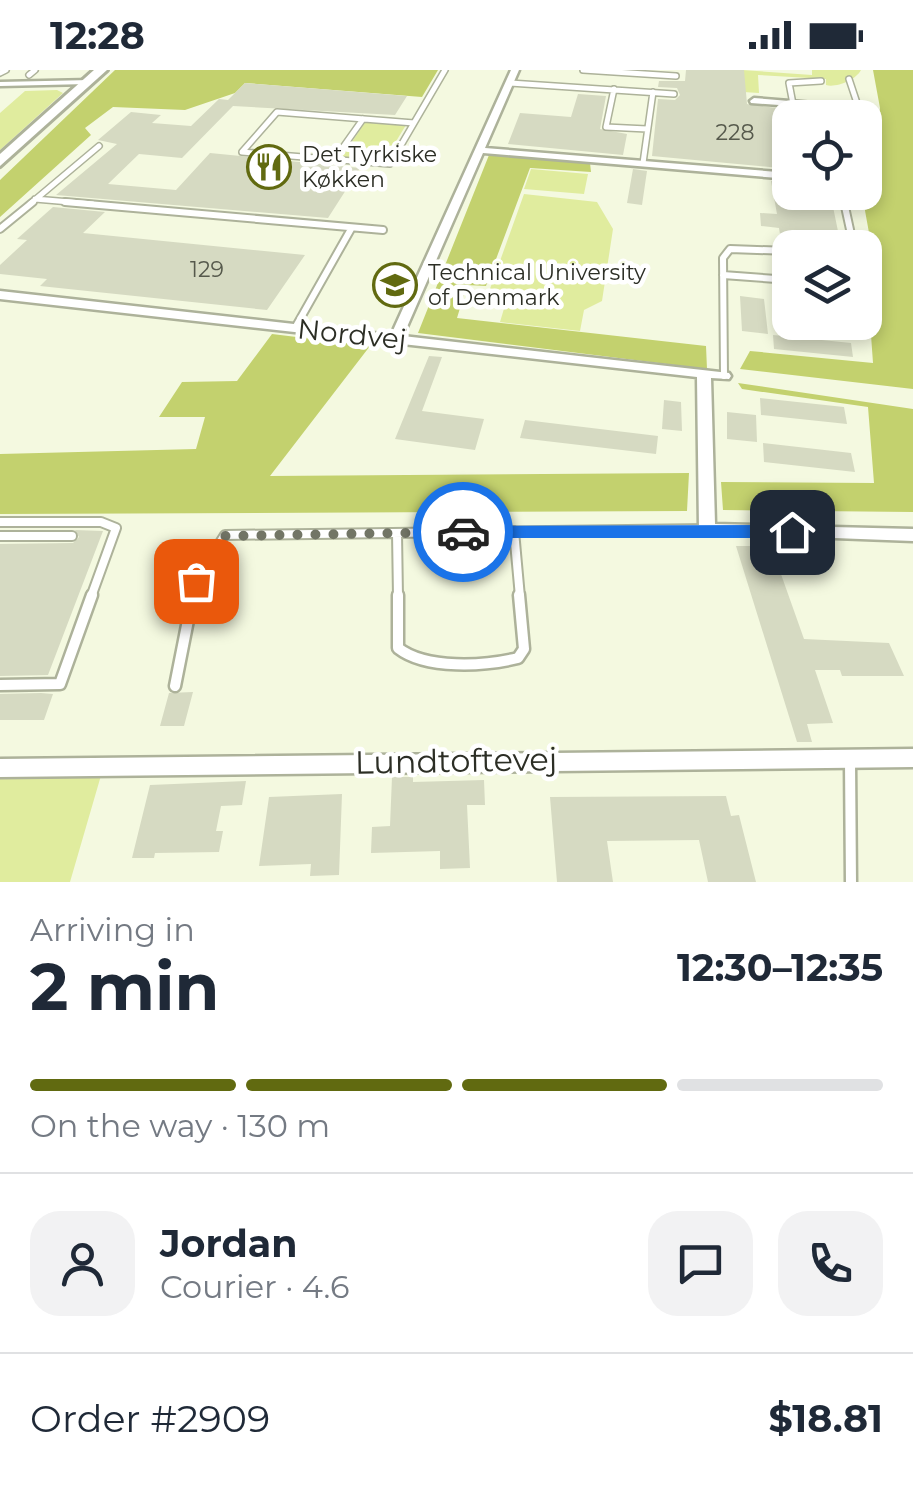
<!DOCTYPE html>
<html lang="en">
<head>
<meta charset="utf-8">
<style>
  :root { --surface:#fff; --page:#f2f2f3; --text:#1f2937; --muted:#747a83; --line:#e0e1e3; --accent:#616a10 }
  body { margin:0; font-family:Montserrat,sans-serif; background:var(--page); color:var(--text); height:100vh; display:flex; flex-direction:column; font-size:38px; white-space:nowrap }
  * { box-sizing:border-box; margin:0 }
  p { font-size:32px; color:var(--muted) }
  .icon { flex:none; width:55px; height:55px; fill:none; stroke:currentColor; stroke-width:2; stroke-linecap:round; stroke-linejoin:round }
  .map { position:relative; height:812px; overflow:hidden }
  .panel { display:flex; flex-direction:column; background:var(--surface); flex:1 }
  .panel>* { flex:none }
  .controls { position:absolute; left:772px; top:30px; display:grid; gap:20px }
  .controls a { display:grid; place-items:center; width:110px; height:110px; border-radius:20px; background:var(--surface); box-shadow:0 5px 15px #0003; font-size:50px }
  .pin { position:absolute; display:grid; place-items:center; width:85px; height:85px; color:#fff; margin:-42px; border-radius:20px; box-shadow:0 5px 15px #0006 }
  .courier { position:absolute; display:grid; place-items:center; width:100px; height:100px; margin:-50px; border:8px solid #1a73e8; border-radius:50%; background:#fff; color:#222; box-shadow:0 2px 12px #0007 }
  .headline em { font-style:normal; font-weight:700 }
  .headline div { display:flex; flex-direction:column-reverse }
  .headline { display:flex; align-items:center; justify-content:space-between; height:170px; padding:0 30px }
  h1 { font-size:65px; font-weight:700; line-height:75px }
  .bar { display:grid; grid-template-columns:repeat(4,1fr); gap:15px 10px; align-content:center; height:120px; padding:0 30px }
  .bar i { height:12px; border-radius:8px; background:var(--line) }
  .bar .on { background:var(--accent) }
  .bar p { grid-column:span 4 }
  .line { display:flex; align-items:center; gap:25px; padding:0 30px; border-top:2px solid var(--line) }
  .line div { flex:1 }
  .round { display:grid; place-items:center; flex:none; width:105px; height:105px; border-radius:30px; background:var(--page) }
  .status { display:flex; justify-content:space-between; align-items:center; height:70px; padding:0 50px; background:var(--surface); direction:ltr }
  .status svg { height:28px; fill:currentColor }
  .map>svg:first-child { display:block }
  .green { fill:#e0ec9e }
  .forest { fill:#c3d16e }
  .building { fill:#d6dac2 }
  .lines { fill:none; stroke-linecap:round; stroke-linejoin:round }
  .lane-far3-casing { stroke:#adb29a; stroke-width:8 }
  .lane-far2-casing { stroke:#adb29a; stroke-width:10 }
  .lane-far1-casing { stroke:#adb29a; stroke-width:12 }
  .lane-casing { stroke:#adb29a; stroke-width:15 }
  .street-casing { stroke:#adb29a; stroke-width:5 }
  .secondary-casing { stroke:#adb29a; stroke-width:6 }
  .lane-far3 { stroke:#fff; stroke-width:5 }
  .lane-far2 { stroke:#fff; stroke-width:6 }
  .lane-far1 { stroke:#fff; stroke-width:8 }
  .lane { stroke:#fff; stroke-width:10 }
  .street { fill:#fff; fill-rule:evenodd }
  .secondary { fill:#fff; fill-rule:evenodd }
  .route { fill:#1a73e8 }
  .done { stroke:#727566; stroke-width:10; stroke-dasharray:0 18 }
  .labels { text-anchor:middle; stroke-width:9; stroke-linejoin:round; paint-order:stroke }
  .number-label { font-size:22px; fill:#56594c }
  .far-poi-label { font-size:22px; fill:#2c2e25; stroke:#fff; text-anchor:start }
  .street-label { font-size:28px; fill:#2c2e25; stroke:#fff }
  .near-street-label { font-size:32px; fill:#2c2e25; stroke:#fff }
</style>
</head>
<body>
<div class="status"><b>12:28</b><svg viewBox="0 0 49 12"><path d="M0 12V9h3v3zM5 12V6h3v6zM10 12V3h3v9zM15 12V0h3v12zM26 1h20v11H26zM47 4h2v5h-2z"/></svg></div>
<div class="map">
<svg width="913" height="812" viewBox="0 0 913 812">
  <rect width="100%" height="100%" fill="#f4f9e0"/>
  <path class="green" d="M 742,0 L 812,5 L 812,0 L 861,0 C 856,10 836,18 826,15 L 826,9 L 758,5 L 759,23 L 743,22 Z
    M 57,20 L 63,23 L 0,80 L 0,43 L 25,21 Z
    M 366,51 L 406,55 L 384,91 L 341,88 Z
    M 531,99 L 588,104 L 584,124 L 524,119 Z
    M 524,124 L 597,132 L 613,159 L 602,231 L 584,240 L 580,261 L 500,252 L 506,232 L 486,230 Z
    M 102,702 L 70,812 L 0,812 L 0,703 Z"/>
  <path class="forest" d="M 115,0 L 438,0 L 422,27 L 245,13 L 235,23 L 185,40 L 113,37 L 85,58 L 91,65 L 0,147 L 0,110 Z
    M 873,0 L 913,0 L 913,319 L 740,299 L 750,281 L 873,293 L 868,223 L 879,218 L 862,124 L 875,114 L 865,70 L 865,65 L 878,63 L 880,38 Z
    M 489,85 L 590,93 L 591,102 L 530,98 L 486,216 L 467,215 L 457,248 L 706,276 L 707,299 L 418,263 Z
    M 272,264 L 370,276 L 270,406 L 689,403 L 687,441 L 0,444 L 0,384 L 196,379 L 205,347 L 159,347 L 182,312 L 237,311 Z
    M 738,313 L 913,339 L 913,442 L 723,440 L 721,412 L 874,413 L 868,337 L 742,319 Z"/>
  <path class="building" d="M 686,0 L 744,0 L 747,34 L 790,40 L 790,99 L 652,86 L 658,29 L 675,30 L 680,25 L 677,18 L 658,17 L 659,11 L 685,11 Z
    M 245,13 L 407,26 L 395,45 L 233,36 L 182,88 L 139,84 L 108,114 L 176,120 L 210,83 L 360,98 L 328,148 L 56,125 L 117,74 L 98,70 L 131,42 L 161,45 L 152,53 L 191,56 L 219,29 L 228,30 Z
    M 578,24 L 606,26 L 600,59 L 627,64 L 623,85 L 508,74 L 520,43 L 571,47 Z
    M 633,99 L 647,101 L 642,135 L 627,133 Z
    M 771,111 L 790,113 L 790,122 L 830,122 L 841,176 L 781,171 L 779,158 L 761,156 L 760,143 L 777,144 Z
    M 53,137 L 105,142 L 83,163 L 305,185 L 267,240 L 40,216 L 47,209 L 0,204 L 0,195 L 27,170 L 17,169 Z
    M 740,226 L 764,229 L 768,264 L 742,261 Z
    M 773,265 L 851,273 L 853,287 L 774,279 Z
    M 429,286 L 442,287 L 422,341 L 484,349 L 475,380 L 395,369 Z
    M 760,328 L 844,337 L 847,354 L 761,345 Z
    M 664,330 L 681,332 L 682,361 L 662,359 Z
    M 727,342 L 756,345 L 757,372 L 727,369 Z
    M 525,350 L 658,366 L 656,384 L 520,368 Z
    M 763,373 L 851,383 L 855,402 L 764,392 Z
    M 75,460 L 103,461 L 48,605 L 0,606 L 0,474 L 73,473 L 79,467 Z
    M 736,476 L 771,476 L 804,569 L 889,573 L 904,606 L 842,606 L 840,600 L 815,600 L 833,653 L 807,654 L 812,672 L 797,672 Z
    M 193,622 L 184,656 L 160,656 L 169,623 Z
    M 0,624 L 41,623 L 53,624 L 44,650 L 0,650 Z
    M 392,707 L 413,707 L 413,712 L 484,710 L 485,735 L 467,735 L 470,798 L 440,799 L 440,781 L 371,783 L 372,757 L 390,756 Z
    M 246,711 L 242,735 L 221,736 L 216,761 L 223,761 L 219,782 L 155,783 L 154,788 L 132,788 L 150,715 Z
    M 342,724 L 339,805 L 310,806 L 311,794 L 259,796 L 269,727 Z
    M 726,726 L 731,746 L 739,745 L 756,812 L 708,812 L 699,770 L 607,771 L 613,812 L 557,812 L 550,727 Z"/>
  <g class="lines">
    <g class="lane-far3-casing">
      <path id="lane-far3" d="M 583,0 L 676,6
        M 0,3 L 6,0
        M 29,5 L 35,0
        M 510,13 L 674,24
        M 614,19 L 606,57 L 647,59
        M 793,34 L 789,13 L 821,11
        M 823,36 L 859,39 L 849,9
        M 277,42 L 414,53 L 390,94 L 242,82 Z
        M 414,53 L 445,0
        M 334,90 L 363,49
        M 865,91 L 865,112
        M 643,93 L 653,22
        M 842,122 L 845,134
        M 35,129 L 93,134
        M 30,134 L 99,76"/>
    </g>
    <g class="lane-far2-casing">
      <path id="lane-far2" d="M 65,132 L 383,160
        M 844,132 L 854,178
        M 0,159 L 33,132
        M 723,205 L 790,210
        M 295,258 L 351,159
        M 724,306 L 723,188 L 730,179 L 790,181"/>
    </g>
    <g class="lane-far1-casing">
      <path id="lane-far1" d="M 0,452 L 101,452 L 116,458 L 91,527
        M 514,461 L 520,527
        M 397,463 L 398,527
        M 0,466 L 72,466
        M 193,527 L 196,511 L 225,465 L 707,459"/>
    </g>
    <g class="lane-casing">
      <path id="lane" d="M 398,525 L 398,578 C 426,600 485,596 518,588 L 524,579 L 519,525
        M 0,615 L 60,614 L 92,525
        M 175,616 L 193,525
        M 850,692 L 851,812"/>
    </g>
    <g class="street-casing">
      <path id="street" d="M 511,0 L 519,0 L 485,78 L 790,103 L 790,109 L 483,83 L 403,266 L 729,303 L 731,306 L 729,309 L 711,308 L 715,454 L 913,459 L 913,471 L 701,463 L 699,459 L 697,307 L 0,229 L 0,221 L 391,265 Z
        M 91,10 L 91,14 L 88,14 L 0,16 L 0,12 Z
        M 754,28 L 826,34 L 829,48 L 821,48 L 819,38 L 751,33 L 750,31 Z
        M 913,679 L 913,697 L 0,707 L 0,689 Z"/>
    </g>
    <g class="secondary-casing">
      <path id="secondary" d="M 94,0 L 107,0 L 0,96 L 0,84 Z"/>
    </g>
    <use href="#lane-far3" class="lane-far3"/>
    <use href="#lane-far2" class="lane-far2"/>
    <use href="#lane-far1" class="lane-far1"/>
    <use href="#lane" class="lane"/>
    <use href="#street" class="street"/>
    <use href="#secondary" class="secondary"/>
  </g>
  <path class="route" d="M 792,455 L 800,462 L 792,468 L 463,468 L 455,462 L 463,456 Z"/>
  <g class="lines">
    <path class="done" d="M 196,511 L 225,466 L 463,462"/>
  </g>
  <defs>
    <g id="restaurant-ring" transform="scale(2.25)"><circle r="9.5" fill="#fff" stroke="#616a10" stroke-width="1.5"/><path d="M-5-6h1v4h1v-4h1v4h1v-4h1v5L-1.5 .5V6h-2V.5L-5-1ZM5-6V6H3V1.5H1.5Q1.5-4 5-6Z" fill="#616a10"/></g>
    <g id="university-ring" transform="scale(2.25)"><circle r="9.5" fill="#fff" stroke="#616a10" stroke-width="1.5"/><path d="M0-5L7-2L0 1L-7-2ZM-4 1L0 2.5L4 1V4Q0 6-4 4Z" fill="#616a10"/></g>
  </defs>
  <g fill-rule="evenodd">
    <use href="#restaurant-ring" x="269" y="97"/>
    <use href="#university-ring" x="395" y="215"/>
  </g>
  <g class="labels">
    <g class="number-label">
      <text x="735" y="70">228</text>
      <text x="207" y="207">129</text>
    </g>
    <g class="far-poi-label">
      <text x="302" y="92">Det Tyrkiske<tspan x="302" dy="25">Køkken</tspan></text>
      <text x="428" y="210">Technical University<tspan x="428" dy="25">of Denmark</tspan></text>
    </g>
    <g class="street-label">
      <text transform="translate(352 264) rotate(6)" y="10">Nordvej</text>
    </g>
    <g class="near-street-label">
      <text transform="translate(456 691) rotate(-1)" y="11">Lundtoftevej</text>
    </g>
  </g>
</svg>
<div class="controls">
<a><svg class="icon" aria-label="locate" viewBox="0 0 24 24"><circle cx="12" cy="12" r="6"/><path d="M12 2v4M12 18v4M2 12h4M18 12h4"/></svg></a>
<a><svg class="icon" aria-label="layers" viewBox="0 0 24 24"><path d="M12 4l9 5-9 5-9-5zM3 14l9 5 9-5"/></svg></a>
</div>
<div class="pin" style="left:196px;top:511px;background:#ea580c"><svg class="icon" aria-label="bag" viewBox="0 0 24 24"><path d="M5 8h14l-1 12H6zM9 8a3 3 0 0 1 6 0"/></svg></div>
<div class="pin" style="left:792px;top:462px;background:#1f2937"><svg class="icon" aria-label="home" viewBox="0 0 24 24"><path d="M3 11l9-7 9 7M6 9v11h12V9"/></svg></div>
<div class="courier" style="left:463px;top:462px"><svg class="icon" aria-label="car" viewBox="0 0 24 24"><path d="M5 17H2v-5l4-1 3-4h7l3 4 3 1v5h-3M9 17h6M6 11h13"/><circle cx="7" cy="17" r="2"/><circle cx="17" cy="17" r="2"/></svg></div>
</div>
<section class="panel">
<div class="headline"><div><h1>2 min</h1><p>Arriving in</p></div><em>12:30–12:35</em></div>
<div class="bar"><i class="on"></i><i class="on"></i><i class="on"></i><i></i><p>On the way · 130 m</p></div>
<div class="line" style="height:180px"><a class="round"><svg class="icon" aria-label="person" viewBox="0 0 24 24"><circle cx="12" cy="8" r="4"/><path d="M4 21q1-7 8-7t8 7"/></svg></a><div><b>Jordan</b><p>Courier · 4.6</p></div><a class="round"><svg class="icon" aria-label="chat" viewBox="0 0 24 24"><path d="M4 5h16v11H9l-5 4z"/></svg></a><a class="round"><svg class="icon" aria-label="phone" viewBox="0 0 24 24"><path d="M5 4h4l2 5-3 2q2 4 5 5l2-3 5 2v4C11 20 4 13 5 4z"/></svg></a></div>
<div class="line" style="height:130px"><div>Order #2909</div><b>$18.81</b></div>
</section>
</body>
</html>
